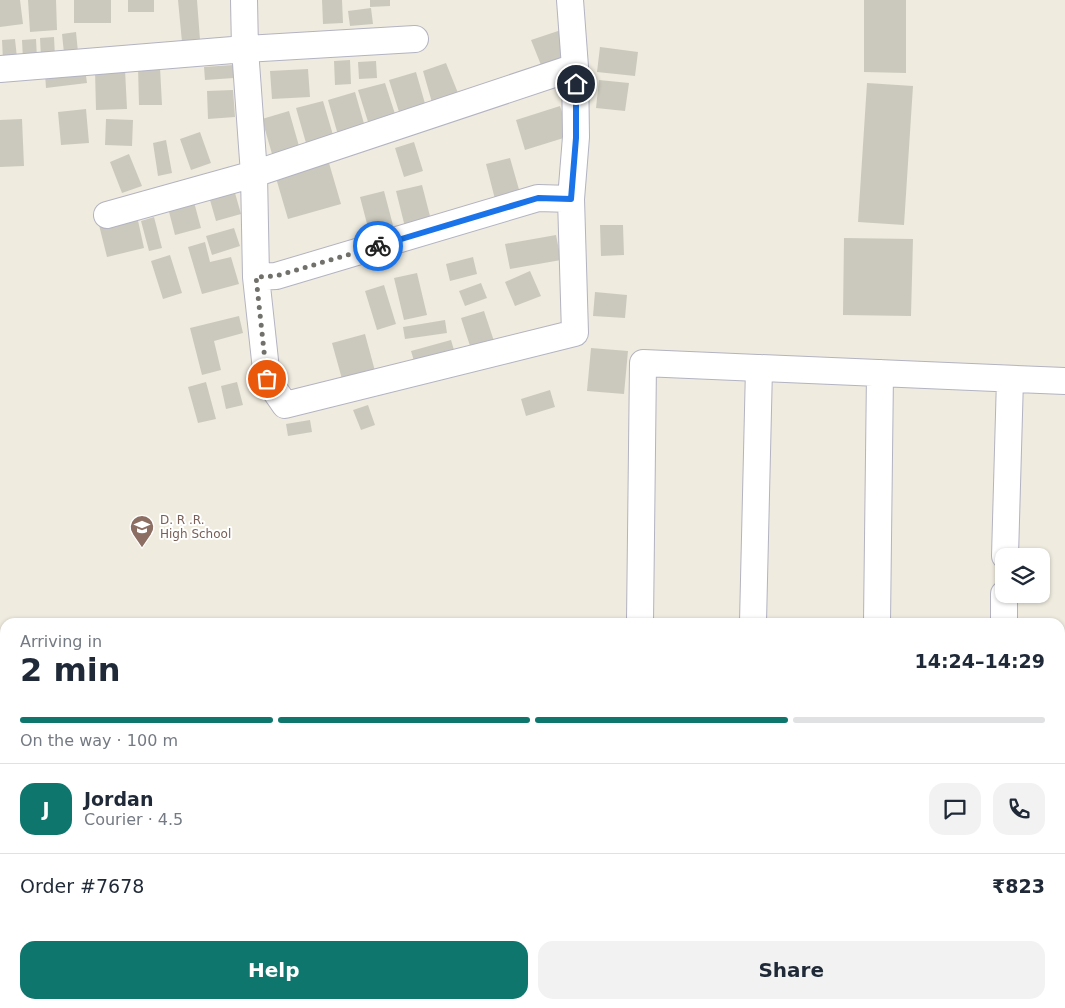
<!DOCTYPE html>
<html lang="en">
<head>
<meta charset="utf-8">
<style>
  :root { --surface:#fff; --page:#f2f2f3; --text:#1f2937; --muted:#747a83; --line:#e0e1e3; --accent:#0f766e }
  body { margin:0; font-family:"DejaVu Sans",sans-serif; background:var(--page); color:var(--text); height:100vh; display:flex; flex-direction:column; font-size:19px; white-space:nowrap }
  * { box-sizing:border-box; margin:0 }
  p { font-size:16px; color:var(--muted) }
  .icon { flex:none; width:28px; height:28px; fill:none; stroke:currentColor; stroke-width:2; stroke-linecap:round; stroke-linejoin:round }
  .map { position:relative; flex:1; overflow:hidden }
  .drawer { position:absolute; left:0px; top:618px; width:1065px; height:391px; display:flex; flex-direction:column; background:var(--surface); border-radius:15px 15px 0 0; box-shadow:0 1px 4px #0004 }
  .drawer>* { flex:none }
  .tools { position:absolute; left:995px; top:548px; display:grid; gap:10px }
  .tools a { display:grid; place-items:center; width:55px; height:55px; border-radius:10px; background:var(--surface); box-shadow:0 1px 4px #0004; font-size:25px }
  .pin { position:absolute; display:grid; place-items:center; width:42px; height:42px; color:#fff; margin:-21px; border:2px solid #fff; border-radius:50%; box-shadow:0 1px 5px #0007 }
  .courier { position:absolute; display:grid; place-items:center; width:50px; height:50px; margin:-25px; border:4px solid #1a73e8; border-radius:50%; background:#fff; color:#222; box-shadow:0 1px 6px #0007 }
  .overview em { font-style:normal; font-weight:700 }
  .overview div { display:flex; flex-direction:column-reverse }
  .overview { display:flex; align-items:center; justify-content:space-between; height:85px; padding:0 20px }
  h1 { font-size:32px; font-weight:700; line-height:38px }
  .bar { display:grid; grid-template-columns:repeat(4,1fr); gap:8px 5px; align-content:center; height:60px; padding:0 20px }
  .bar i { height:6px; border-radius:4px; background:var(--line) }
  .bar .on { background:var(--accent) }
  .bar p { grid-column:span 4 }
  .line { display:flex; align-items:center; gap:12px; padding:0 20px; border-top:1px solid var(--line) }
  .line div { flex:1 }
  .round { display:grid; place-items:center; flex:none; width:52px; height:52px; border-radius:15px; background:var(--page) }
  .button { display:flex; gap:10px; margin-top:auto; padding:10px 20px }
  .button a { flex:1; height:58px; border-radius:15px; background:var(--accent); color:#fff; font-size:20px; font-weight:700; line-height:58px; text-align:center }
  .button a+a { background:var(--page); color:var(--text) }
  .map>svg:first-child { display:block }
  .building { fill:#cbc9bd }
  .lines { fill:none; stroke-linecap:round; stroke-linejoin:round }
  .minor-casing { stroke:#b3b3c2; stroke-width:28 }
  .major-casing { stroke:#cdcdcd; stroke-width:29 }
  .minor { stroke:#fff; stroke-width:26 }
  .major { stroke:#fcec57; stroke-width:28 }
  .done { stroke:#71706b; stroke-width:5; stroke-dasharray:0 9 }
  .route { stroke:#1a73e8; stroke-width:6 }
  .labels { text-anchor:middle; stroke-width:4; stroke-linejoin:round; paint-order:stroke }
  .education-label { font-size:12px; fill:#785e54; stroke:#fff; text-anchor:start }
</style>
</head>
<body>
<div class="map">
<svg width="1065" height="1008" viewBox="0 0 1065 1008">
  <rect width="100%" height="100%" fill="#efebdf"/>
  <path class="building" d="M 0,0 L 20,0 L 23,24 L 0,27 Z
    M 28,0 L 56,0 L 57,30 L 30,32 Z
    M 74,0 L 111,0 L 111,23 L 74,23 Z
    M 128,0 L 154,0 L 154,12 L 128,12 Z
    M 178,0 L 197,0 L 200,40 L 182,42 Z
    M 322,0 L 342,0 L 343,23 L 323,24 Z
    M 370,0 L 390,0 L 390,6 L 370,7 Z
    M 864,0 L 906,0 L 906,73 L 864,72 Z
    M 371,8 L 373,24 L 350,26 L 348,11 Z
    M 561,30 L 570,54 L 541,65 L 531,40 Z
    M 76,32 L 78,52 L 64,53 L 62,34 Z
    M 54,37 L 55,57 L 41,58 L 40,38 Z
    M 15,39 L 17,58 L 3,60 L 2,40 Z
    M 36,39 L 37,59 L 23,60 L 22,40 Z
    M 600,47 L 638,52 L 635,76 L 597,72 Z
    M 350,60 L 351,84 L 335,85 L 334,61 Z
    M 376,61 L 377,78 L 359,79 L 358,62 Z
    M 446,63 L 460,98 L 433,106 L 423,71 Z
    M 233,65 L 234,78 L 205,80 L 204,67 Z
    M 138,67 L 160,67 L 162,105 L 139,105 Z
    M 85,69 L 87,83 L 46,88 L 45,74 Z
    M 125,69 L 127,109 L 96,110 L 95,70 Z
    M 308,69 L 310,97 L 272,99 L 270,71 Z
    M 416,72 L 426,107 L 400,115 L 389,80 Z
    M 599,80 L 629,83 L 625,111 L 596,108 Z
    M 385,83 L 396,117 L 369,125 L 358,90 Z
    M 867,83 L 913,86 L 904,225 L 858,222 Z
    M 233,90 L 235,117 L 208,119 L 207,91 Z
    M 355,92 L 365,127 L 338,135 L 328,100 Z
    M 323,101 L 333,135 L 306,143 L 296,108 Z
    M 560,106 L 570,136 L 525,150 L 516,120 Z
    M 86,109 L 89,143 L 61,145 L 58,112 Z
    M 289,111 L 299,146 L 272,154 L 262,119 Z
    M 22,119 L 24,166 L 0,167 L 0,120 Z
    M 106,119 L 133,120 L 132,146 L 105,145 Z
    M 200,132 L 211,163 L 191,170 L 180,139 Z
    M 166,140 L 172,173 L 158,176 L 153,143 Z
    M 414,142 L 423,171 L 404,177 L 395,148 Z
    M 129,154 L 142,186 L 122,193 L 110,162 Z
    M 510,158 L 522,200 L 497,207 L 486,164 Z
    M 329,163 L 341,204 L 288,219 L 276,178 Z
    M 422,185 L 431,220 L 405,227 L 396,191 Z
    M 384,191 L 395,233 L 371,239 L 360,197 Z
    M 235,193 L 241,214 L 216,221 L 210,200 Z
    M 194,202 L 201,228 L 175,235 L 168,208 Z
    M 137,216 L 144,248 L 107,257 L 99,225 Z
    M 154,217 L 162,248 L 149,251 L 141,221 Z
    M 600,225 L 623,225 L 624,255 L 601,256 Z
    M 234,228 L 240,246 L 212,255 L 206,236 Z
    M 556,235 L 561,260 L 510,269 L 505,244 Z
    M 844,238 L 913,239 L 911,316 L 843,315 Z
    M 205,242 L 210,262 L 231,257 L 239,284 L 202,294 L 188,247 Z
    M 170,255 L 182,293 L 163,299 L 151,261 Z
    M 473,257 L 477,274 L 450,281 L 446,264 Z
    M 530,271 L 541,296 L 515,306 L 505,282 Z
    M 417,273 L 427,315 L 404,320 L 394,278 Z
    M 481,283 L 487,298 L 465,306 L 459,291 Z
    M 384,285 L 396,324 L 377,330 L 365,291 Z
    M 595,292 L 627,295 L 625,318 L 593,316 Z
    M 484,311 L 494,341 L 471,349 L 461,318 Z
    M 239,316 L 243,333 L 214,341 L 221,370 L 202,375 L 190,328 Z
    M 445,320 L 447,333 L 405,339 L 403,327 Z
    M 365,334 L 375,371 L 342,379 L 332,343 Z
    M 451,340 L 454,350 L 414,361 L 411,351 Z
    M 591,348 L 628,351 L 624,394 L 587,391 Z
    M 206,382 L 216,419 L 198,423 L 188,387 Z
    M 237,382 L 243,405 L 226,409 L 221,386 Z
    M 550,390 L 555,407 L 526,416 L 521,399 Z
    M 368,405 L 375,425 L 361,430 L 353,410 Z
    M 310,420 L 312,432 L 288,436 L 286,424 Z
    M 5,666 L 5,717 L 0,723 L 0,672 Z
    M 0,817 L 5,821 L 5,867 L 0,863 Z
    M 1065,953 L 1065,987 L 1060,994 L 1060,960 Z"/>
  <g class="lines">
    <g class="minor-casing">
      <path id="minor" d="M 244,0 L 245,49 L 254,174 L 256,277 L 267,379 L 285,405 L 575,333 L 571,199 L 576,137 L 575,67 L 570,0
        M 0,69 L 245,49 L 415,39
        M 107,215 L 254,174 L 575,67
        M 256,277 L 276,276 L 538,198 L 571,199
        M 1005,556 L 1010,379
        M 640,622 L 643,363 L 1065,381
        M 753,622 L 759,368
        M 877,622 L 880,373
        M 1004,622 L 1004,594
        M 1060,798 L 1065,798
        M 1060,910 L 1065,914"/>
    </g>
    <g class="major-casing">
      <path id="major" d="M 0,1004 L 5,1008"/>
    </g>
    <use href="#minor" class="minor"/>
    <use href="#major" class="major"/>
  </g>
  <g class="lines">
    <path class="done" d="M 267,379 L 256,277 L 276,276 L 378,246"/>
    <path class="route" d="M 378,246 L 538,198 L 571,199 L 576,138 L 576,84"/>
  </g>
  <defs>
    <g id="school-pin" transform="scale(1.25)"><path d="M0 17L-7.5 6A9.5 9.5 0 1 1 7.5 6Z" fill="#8d6e63" stroke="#fff"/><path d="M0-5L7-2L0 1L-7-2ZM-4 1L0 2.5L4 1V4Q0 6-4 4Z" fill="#fff"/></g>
  </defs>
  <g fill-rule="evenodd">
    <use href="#school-pin" x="142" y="527"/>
  </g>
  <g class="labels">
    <g class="education-label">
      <text x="160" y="524">D. R .R.<tspan x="160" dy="14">High School</tspan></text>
    </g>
  </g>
</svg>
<div class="tools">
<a><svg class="icon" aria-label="layers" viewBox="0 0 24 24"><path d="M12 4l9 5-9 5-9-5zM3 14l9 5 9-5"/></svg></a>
</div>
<div class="pin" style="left:267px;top:379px;background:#ea580c"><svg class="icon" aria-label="bag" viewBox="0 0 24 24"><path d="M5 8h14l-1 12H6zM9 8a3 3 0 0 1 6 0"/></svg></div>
<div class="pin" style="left:576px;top:84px;background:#1f2937"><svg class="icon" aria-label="home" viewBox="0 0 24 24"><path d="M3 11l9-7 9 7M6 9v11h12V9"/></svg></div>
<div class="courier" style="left:378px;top:246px"><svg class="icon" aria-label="bike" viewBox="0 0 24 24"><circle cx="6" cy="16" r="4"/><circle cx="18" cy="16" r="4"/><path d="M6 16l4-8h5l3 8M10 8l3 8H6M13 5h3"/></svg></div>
<section class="drawer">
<div class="overview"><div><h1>2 min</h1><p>Arriving in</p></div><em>14:24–14:29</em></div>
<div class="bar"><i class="on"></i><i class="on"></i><i class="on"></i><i></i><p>On the way · 100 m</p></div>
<div class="line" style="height:90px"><b class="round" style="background:var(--accent);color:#fff">J</b><div><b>Jordan</b><p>Courier · 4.5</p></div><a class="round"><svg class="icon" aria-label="chat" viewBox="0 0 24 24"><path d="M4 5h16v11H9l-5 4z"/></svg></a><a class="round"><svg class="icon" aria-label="phone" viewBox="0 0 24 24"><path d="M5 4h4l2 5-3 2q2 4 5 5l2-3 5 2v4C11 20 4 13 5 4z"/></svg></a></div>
<div class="line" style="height:65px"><div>Order #7678</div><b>₹823</b></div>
<div class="button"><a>Help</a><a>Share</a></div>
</section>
</div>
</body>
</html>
